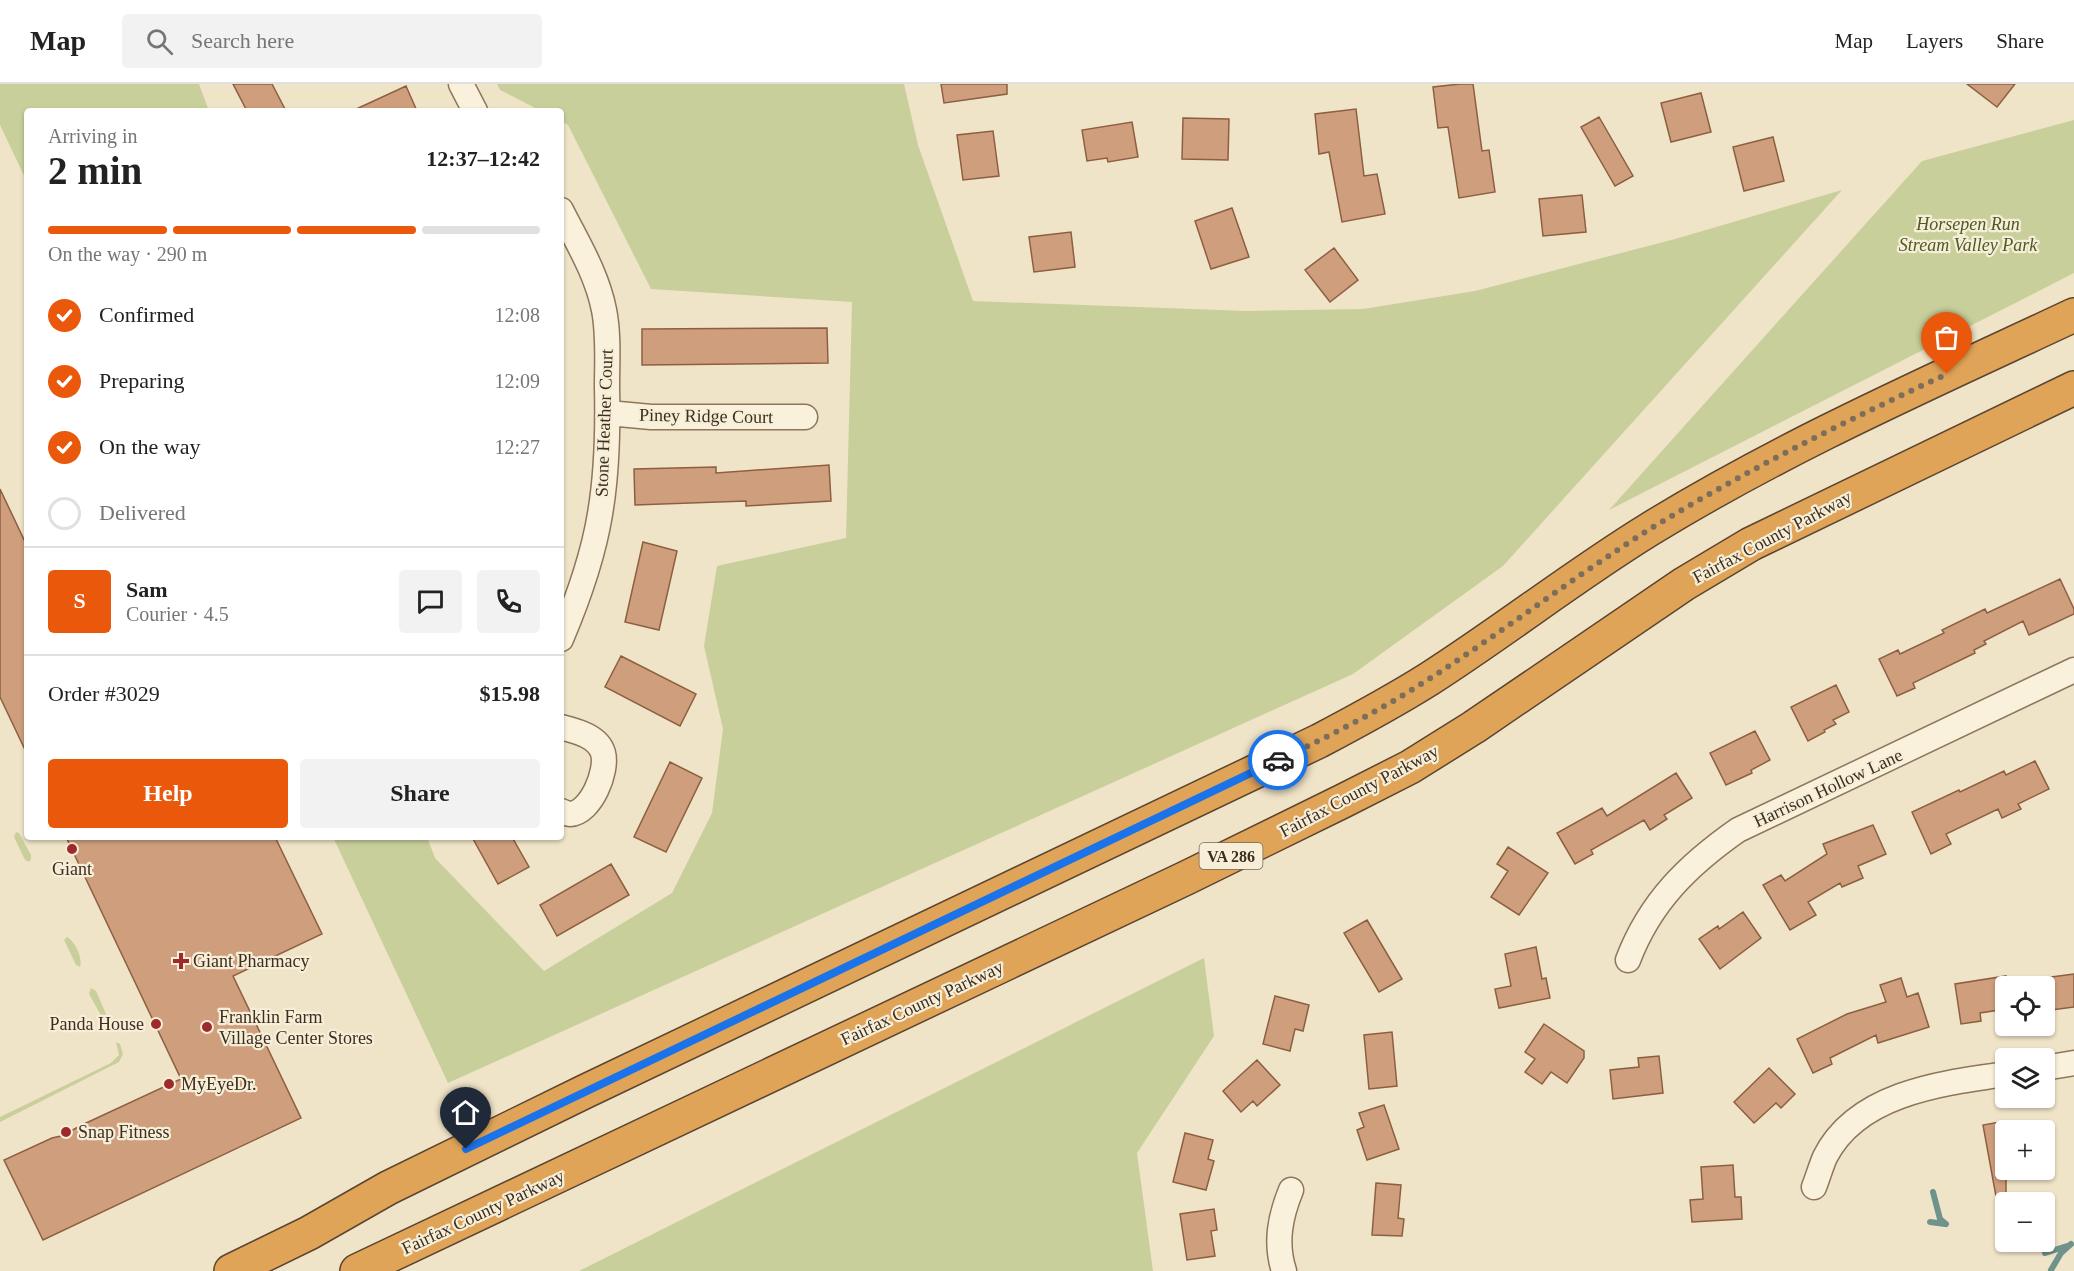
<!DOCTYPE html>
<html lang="en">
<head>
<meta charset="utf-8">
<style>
  :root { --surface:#fff; --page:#f2f2f2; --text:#222; --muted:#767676; --line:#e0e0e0; --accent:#ea580c }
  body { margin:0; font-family:"Times New Roman",serif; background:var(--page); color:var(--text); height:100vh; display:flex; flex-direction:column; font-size:22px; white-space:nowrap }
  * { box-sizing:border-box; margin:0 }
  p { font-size:20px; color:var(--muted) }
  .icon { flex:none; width:33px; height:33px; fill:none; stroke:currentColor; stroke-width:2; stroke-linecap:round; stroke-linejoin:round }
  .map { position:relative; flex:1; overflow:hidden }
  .drawer { position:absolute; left:24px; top:24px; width:540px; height:732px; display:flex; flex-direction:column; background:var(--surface); border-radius:6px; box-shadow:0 2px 4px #0004 }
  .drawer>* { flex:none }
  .fabs { position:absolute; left:1995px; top:892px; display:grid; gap:12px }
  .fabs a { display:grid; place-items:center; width:60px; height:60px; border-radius:6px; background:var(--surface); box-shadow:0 2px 4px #0004; font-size:30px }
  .pin { position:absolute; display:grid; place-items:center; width:51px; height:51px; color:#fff; margin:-62px -26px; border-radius:50% 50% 50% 0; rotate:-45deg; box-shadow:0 0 6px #0007 }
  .pin .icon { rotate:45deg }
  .courier { position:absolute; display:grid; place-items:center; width:60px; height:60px; margin:-30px; border:4px solid #1a73e8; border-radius:50%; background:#fff; color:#222; box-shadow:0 2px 8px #0007 }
  .summary em { font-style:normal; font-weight:600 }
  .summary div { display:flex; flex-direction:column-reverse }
  .summary { display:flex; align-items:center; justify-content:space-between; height:102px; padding:0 24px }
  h1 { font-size:39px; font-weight:600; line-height:45px }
  .bar { display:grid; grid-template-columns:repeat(4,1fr); gap:9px 6px; align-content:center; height:72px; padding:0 24px }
  .bar i { height:8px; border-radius:4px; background:var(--line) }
  .bar .current { background:var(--accent) }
  .bar p { grid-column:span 4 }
  .line { display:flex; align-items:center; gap:15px; padding:0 24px; border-top:2px solid var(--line) }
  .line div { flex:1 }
  .round { display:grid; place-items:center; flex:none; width:63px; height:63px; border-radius:6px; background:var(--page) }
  ol { padding:0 24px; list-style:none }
  li { display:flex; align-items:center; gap:18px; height:66px }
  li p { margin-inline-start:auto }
  li .icon { padding:6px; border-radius:50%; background:var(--accent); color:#fff; stroke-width:4 }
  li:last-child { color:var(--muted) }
  li i { width:33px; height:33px; border:3px solid var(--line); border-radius:50% }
  .action { display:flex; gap:12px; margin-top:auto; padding:12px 24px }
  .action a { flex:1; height:69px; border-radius:6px; background:var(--accent); color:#fff; font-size:24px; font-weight:600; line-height:69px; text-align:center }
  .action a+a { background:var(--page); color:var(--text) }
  header { display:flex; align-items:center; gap:36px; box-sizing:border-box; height:84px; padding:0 30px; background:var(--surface); border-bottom:2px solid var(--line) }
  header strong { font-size:28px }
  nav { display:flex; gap:33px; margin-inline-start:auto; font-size:21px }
  .search { width:420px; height:54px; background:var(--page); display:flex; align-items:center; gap:15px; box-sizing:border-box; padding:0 21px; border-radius:6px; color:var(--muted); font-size:22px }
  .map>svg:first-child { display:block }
  .green { fill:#c9cf9b }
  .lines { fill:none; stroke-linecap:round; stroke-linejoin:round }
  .stream { stroke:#6f938a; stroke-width:6 }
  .building { fill:#cf9f7d; stroke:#8d5f41; stroke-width:1.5 }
  .minor-casing { stroke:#8d765c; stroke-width:27 }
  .highway-casing { stroke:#5b4430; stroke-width:36 }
  .minor { stroke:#faf1dc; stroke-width:24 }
  .highway { stroke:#e0a458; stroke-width:33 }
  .done { stroke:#7c6e5b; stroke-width:6; stroke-dasharray:0 10.8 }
  .route { stroke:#1a73e8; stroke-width:8 }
  .poi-dot { fill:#9e2a2b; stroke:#f7eed8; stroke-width:2 }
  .labels { text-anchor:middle; stroke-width:4.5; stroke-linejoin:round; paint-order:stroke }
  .shield { fill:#f7eed8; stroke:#756857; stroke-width:1.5 }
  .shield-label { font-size:16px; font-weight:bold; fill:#3d2e20 }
  .park-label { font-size:18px; font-style:italic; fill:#4d5a26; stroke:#f7eed8 }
  .street-label { font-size:18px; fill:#3d2e20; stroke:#f7eed8 }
  .poi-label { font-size:18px; fill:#3d2e20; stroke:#f7eed8; text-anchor:start }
</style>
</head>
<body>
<header>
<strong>Map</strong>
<div class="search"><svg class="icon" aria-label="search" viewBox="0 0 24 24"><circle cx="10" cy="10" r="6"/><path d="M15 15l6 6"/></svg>Search here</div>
<nav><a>Map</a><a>Layers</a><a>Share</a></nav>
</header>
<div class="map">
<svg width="2074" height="1187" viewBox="0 0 2074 1187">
  <rect width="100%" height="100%" fill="#f0e4c8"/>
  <path class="green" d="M 0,0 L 199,0 L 209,27 L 27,27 L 27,98 L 0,41 Z
    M 497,0 L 904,0 L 918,61 L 973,217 L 1247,227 L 1363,225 L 1475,207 L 1675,155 L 1842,106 L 1503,482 L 1353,590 L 448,999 L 333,753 L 427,753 L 435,774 L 544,887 L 672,809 L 712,729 L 723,645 L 704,562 L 717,482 L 846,454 L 852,218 L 651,205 L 568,41 L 561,37 L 561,27 L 541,27 L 500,6 Z
    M 2074,36 L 2074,189 L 1609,426 L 1922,77 Z
    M 16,748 L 19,749 L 31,771 L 31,775 L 29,778 L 25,776 L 14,753 Z
    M 67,853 C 75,857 83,874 80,883 L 76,881 L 64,856 Z
    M 1204,874 L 1214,952 L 1137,1069 L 1153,1187 L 579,1187 Z
    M 91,904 L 96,907 L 106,930 L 105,934 L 103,935 L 89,910 Z
    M 116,958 L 120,960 L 123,970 L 119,978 L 0,1038 L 0,1033 L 111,979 L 119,971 Z"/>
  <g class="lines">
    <path class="stream" d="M 1933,1108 L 1940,1135 L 1946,1140
      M 1930,1138 L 1945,1140
      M 2045,1169 L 2067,1162
      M 2051,1186 L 2061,1169 L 2071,1160"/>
  </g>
  <path class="building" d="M 233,0 L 272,0 L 286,27 L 247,27 Z
    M 941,0 L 1007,0 L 1007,10 L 944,19 Z
    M 1460,0 L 1473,0 L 1482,67 L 1489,66 L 1495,108 L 1459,114 L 1448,43 L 1438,44 L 1433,3 Z
    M 1967,0 L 2015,0 L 1997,23 Z
    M 406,2 L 417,27 L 352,27 Z
    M 1701,9 L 1711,48 L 1671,58 L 1661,19 Z
    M 1356,25 L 1364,92 L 1377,90 L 1385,130 L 1342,138 L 1329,68 L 1319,70 L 1315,30 Z
    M 1599,33 L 1633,92 L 1615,102 L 1581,43 Z
    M 1183,34 L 1229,35 L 1228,76 L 1182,75 Z
    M 1132,38 L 1138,73 L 1108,78 L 1107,74 L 1087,77 L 1082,46 Z
    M 993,47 L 999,92 L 963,96 L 957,51 Z
    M 1773,53 L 1784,97 L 1744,107 L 1733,63 Z
    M 1582,111 L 1586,148 L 1543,152 L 1539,115 Z
    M 1232,124 L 1249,173 L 1211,185 L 1195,137 Z
    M 1071,148 L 1075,183 L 1034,188 L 1029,153 Z
    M 1334,164 L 1358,196 L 1330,218 L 1305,186 Z
    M 827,244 L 828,279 L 642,281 L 642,245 Z
    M 829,381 L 831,417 L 746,422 L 746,417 L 635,421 L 634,385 L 716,383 L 716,389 Z
    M 0,405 L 27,462 L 27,670 L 0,613 Z
    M 643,458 L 677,467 L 659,546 L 625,538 Z
    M 2060,495 L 2074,525 L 2074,530 L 2029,551 L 2023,537 L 1984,557 L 1986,560 L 1974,566 L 1975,569 L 1913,599 L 1915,604 L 1897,612 L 1879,575 L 1898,566 L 1900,570 L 1944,549 L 1942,546 L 1985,525 L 1987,529 Z
    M 621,572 L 696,610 L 680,642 L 605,603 Z
    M 1836,601 L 1849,628 L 1833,636 L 1836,640 L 1824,646 L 1825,648 L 1808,657 L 1791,623 Z
    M 1755,647 L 1770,676 L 1751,686 L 1752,689 L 1726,701 L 1710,669 Z
    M 2035,677 L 2049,705 L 2018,720 L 2021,725 L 2002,734 L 1998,725 L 1946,750 L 1951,760 L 1931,770 L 1912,728 L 1959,706 L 1960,708 L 2004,687 L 2006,691 Z
    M 670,678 L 702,694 L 666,768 L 634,753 Z
    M 1676,689 L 1692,714 L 1664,731 L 1667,735 L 1650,746 L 1644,736 L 1591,766 L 1593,770 L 1575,780 L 1557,749 L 1602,724 L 1607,732 Z
    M 1873,741 L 1886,770 L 1858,782 L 1863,794 L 1842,803 L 1840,799 L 1808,818 L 1816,831 L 1790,846 L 1763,801 L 1781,791 L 1785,797 L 1827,770 L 1823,760 Z
    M 66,753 L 275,753 L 322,850 L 233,892 L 301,1034 L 43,1156 L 4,1076 L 52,1054 L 61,1052 L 84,1040 L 181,995 Z
    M 472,753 L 512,753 L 529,783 L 498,800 Z
    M 1508,763 L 1548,789 L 1519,831 L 1491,813 L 1508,787 L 1497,780 Z
    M 611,780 L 629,811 L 557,852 L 540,821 Z
    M 1743,828 L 1761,854 L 1720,885 L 1699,855 L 1718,842 L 1719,845 Z
    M 1367,836 L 1402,895 L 1379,908 L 1344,849 Z
    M 1536,863 L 1542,895 L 1546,894 L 1550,914 L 1499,924 L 1495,905 L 1511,902 L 1505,870 Z
    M 2074,890 L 2074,923 L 2044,927 L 2044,894 Z
    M 2006,892 L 2006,925 L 1980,929 L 1981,937 L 1961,940 L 1955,900 Z
    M 1901,894 L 1907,913 L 1918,909 L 1929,943 L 1878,959 L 1876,951 L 1830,974 L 1832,980 L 1813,989 L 1797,955 L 1847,930 L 1886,918 L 1880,901 Z
    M 1275,912 L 1309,921 L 1303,947 L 1295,945 L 1290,967 L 1263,960 Z
    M 1544,940 L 1584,967 L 1584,974 L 1567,999 L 1551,988 L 1542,1000 L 1525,988 L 1535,975 L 1525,968 Z
    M 1392,948 L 1397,1002 L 1369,1005 L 1364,951 Z
    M 1659,972 L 1663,1009 L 1613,1015 L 1610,986 L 1639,983 L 1638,974 Z
    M 1257,976 L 1280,1001 L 1257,1022 L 1253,1017 L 1241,1028 L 1223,1007 Z
    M 1769,984 L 1795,1010 L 1781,1024 L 1776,1019 L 1754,1039 L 1734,1018 Z
    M 1384,1021 L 1399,1065 L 1367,1076 L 1357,1046 L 1364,1043 L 1359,1029 Z
    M 2006,1037 L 2006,1117 L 1997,1118 L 1983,1041 Z
    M 1185,1049 L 1213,1056 L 1208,1075 L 1214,1077 L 1206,1106 L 1173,1098 Z
    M 1733,1081 L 1735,1113 L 1741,1113 L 1742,1135 L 1692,1138 L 1690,1116 L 1703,1115 L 1701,1083 Z
    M 1376,1099 L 1401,1101 L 1398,1134 L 1404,1135 L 1402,1152 L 1372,1151 Z
    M 1214,1125 L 1217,1146 L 1211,1147 L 1215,1172 L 1187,1176 L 1180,1130 Z"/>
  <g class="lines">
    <g class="minor-casing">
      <path id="minor" d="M 461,0 L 475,27
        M 561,126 C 577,158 597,190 604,226 C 609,251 607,278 607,303 C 608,345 607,389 600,430 C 593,473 578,515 561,555
        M 608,329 L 651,333 L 805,333
        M 561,643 C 576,647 598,652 603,669 C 608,687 591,729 570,730 C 567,730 564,728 561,727
        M 1628,876 C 1650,818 1688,781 1738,746 L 2074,586
        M 2044,984 L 2074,979
        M 1814,1103 C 1818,1093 1821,1082 1825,1073 C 1857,1009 1942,999 2006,990
        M 1284,1187 C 1275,1159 1280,1133 1291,1106"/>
    </g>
    <g class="highway-casing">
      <path id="highway" d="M 231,1187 L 309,1149 L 388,1104 L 584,1008 L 1319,657 C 1357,637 1394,617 1429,595 C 1504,547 1575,491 1650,445 C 1785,362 1931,298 2074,231
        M 357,1187 L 1186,794 L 1343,717 L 1410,683 L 1474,643 L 1684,500 L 1751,460 L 2074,304"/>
    </g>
    <use href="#minor" class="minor"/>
    <use href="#highway" class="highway"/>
  </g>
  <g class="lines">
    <path class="done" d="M 1278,676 C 1330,652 1381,626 1429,595 C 1504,547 1575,492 1650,445 C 1746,386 1846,337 1947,290"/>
    <path class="route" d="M 466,1065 L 1278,676"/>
  </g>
  <g class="poi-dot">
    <circle cx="72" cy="765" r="6"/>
    <path d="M178 868h6v6h6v6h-6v6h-6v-6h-6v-6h6z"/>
    <circle cx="156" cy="940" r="6"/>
    <circle cx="207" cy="943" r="6"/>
    <circle cx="169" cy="1000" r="6"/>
    <circle cx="66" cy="1048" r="6"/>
  </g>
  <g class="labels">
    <rect class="shield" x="1199.5" y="759" width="63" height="26" rx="4.5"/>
    <g class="shield-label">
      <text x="1231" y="778">VA 286</text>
    </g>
    <g class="park-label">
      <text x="1968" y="146">Horsepen Run<tspan x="1968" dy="21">Stream Valley Park</tspan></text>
    </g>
    <g class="street-label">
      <text transform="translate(706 332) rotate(1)" y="6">Piney Ridge Court</text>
      <text transform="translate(604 339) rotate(-88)" y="6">Stone Heather Court</text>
      <text transform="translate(1772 453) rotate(-28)" y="6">Fairfax County Parkway</text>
      <text transform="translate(1828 704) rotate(-25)" y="6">Harrison Hollow Lane</text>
      <text transform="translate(1359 707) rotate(-28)" y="6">Fairfax County Parkway</text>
      <text transform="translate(922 919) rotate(-25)" y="6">Fairfax County Parkway</text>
      <text transform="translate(483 1128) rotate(-25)" y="6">Fairfax County Parkway</text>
    </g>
    <g class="poi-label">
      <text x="72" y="791" text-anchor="middle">Giant</text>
      <text x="193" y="883">Giant Pharmacy</text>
      <text x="219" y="939">Franklin Farm<tspan x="219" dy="21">Village Center Stores</tspan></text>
      <text x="144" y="946" text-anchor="end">Panda House</text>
      <text x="181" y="1006">MyEyeDr.</text>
      <text x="78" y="1054">Snap Fitness</text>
    </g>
  </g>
</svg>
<div class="fabs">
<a><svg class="icon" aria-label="locate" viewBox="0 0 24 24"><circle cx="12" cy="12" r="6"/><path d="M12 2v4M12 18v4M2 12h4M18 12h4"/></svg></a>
<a><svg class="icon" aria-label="layers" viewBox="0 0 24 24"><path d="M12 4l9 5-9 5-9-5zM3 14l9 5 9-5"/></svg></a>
<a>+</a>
<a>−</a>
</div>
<div class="pin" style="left:1947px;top:290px;background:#ea580c"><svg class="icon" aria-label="bag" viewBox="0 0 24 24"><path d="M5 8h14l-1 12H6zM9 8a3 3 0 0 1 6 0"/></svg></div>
<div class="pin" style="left:466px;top:1065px;background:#1f2937"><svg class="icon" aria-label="home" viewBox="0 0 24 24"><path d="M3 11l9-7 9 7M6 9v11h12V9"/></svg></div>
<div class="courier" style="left:1278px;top:676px"><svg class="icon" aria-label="car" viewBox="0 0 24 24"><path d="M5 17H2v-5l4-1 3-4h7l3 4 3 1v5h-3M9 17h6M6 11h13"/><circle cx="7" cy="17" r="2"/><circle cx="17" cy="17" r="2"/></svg></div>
<section class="drawer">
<div class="summary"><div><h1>2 min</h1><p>Arriving in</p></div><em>12:37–12:42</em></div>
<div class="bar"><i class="current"></i><i class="current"></i><i class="current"></i><i></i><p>On the way · 290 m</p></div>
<ol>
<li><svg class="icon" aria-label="check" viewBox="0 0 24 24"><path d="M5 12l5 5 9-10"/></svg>Confirmed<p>12:08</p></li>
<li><svg class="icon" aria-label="check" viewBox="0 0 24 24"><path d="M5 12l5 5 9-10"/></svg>Preparing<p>12:09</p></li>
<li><svg class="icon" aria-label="check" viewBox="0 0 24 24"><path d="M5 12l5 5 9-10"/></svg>On the way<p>12:27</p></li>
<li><i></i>Delivered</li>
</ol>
<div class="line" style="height:108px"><b class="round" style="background:var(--accent);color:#fff">S</b><div><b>Sam</b><p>Courier · 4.5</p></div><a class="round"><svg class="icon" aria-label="chat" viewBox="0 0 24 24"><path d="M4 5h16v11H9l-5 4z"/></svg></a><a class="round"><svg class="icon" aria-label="phone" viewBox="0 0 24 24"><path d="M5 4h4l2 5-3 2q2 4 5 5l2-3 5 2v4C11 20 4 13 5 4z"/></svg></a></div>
<div class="line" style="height:78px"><div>Order #3029</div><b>$15.98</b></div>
<div class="action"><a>Help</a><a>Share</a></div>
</section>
</div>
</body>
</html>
